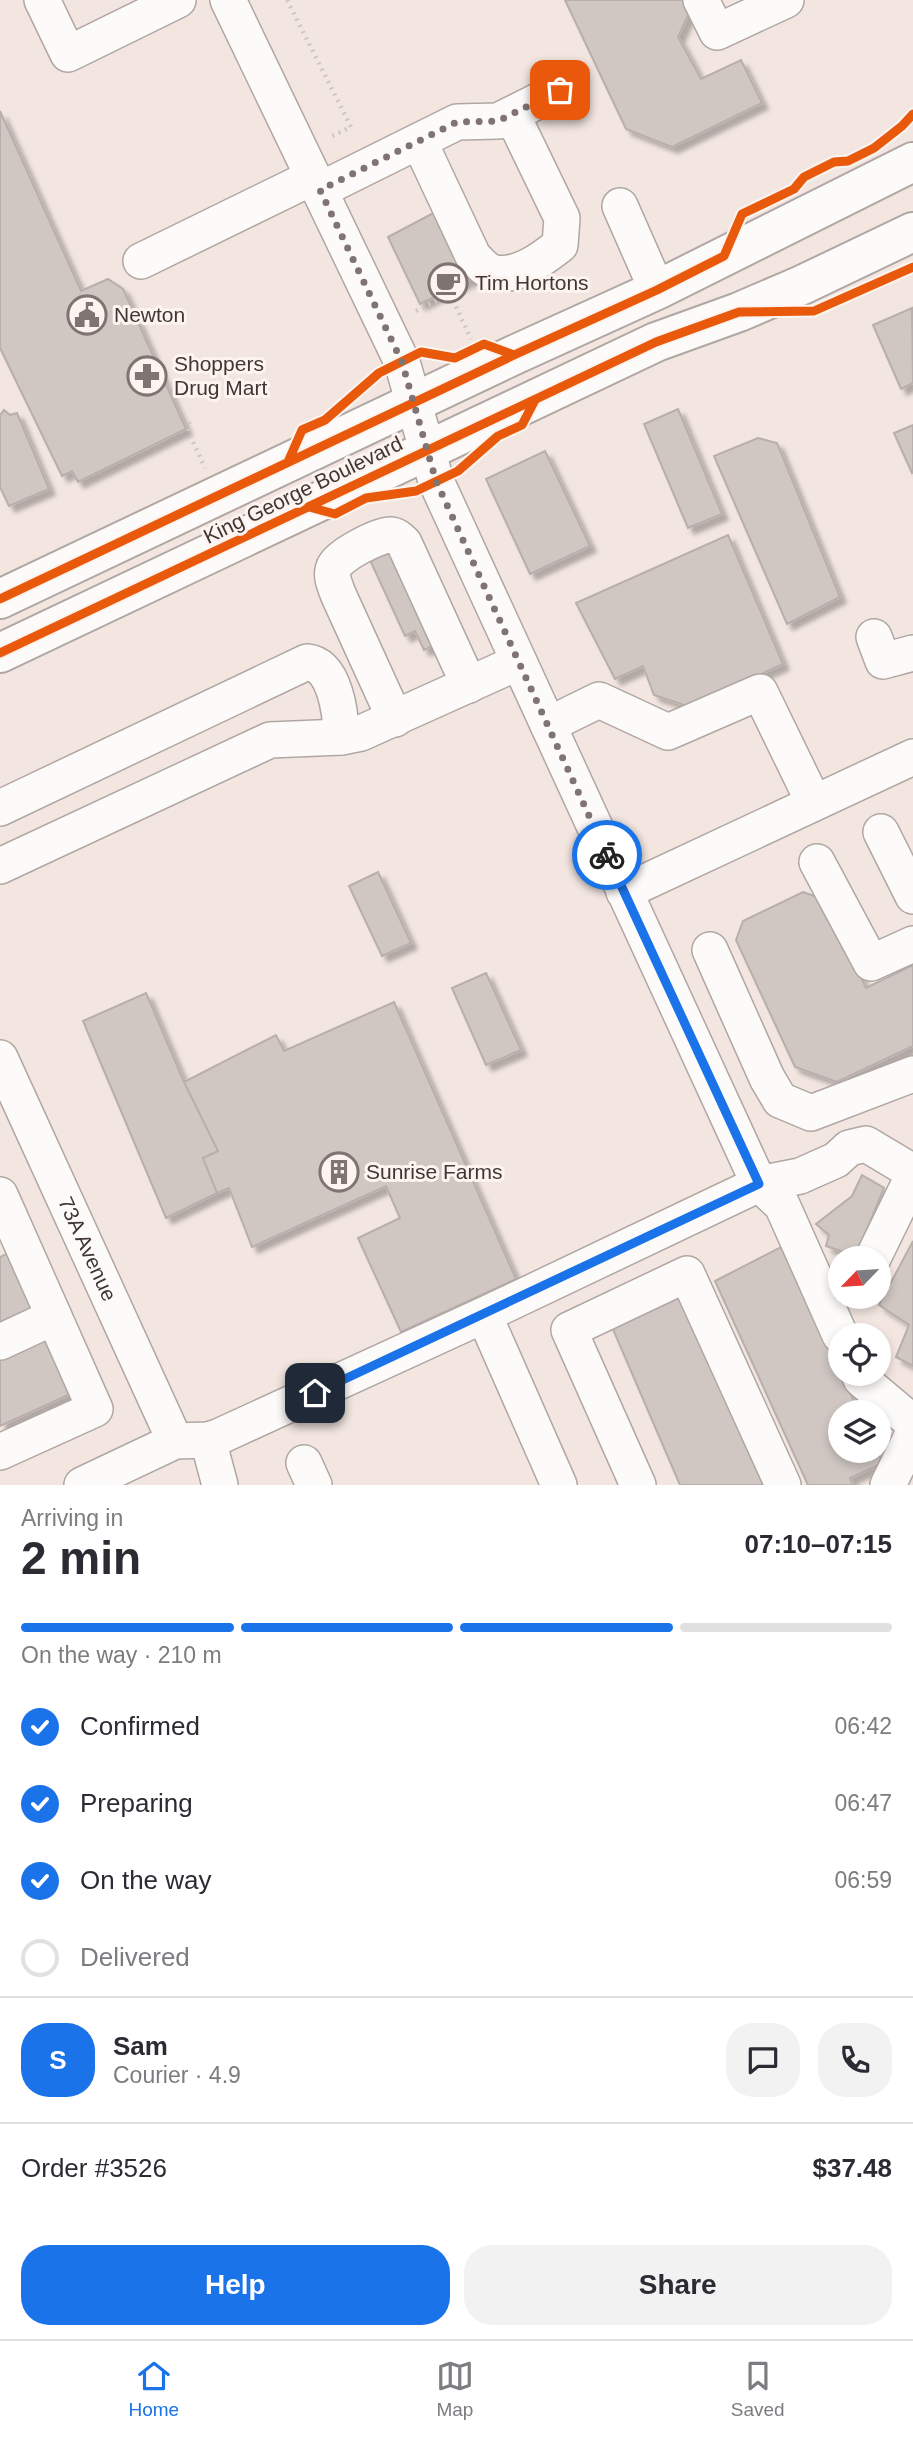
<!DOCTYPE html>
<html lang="en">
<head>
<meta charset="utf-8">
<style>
  :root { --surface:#fff; --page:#f2f2f3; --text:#2b2b33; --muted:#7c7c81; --line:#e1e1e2; --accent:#1a73e8 }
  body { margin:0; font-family:Arial,sans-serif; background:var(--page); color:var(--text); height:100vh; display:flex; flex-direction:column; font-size:26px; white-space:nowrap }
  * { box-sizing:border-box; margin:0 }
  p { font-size:23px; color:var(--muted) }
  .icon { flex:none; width:38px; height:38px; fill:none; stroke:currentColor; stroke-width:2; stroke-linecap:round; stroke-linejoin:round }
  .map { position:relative; height:1485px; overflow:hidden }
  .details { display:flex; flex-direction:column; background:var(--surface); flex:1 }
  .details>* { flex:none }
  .needle { width:46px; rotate:245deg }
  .controls { position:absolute; left:828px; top:1246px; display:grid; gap:14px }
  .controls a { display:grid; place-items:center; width:63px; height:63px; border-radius:50%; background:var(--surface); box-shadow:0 4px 10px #0003; font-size:35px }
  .pin { position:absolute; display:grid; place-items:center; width:60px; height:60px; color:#fff; margin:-30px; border-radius:14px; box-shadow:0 4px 10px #0006 }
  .courier { position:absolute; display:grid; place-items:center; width:70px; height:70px; margin:-35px; border:5px solid #1a73e8; border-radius:50%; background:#fff; color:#222; box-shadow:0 2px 9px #0007 }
  .summary em { font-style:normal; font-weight:800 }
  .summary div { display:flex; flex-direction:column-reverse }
  .summary { display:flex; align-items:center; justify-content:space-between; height:119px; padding:0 21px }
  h1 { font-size:46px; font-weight:800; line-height:52px }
  .bar { display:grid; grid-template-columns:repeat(4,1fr); gap:10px 7px; align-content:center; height:84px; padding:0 21px }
  .bar i { height:9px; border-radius:5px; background:var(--line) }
  .bar .active { background:var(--accent) }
  .bar p { grid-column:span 4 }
  .line { display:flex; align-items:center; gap:18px; padding:0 21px; border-top:2px solid var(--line) }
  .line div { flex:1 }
  .round { display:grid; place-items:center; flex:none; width:74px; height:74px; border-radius:28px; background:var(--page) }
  ol { padding:0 21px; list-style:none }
  li { display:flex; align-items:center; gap:21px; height:77px }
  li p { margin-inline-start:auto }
  li .icon { padding:7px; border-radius:50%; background:var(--accent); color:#fff; stroke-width:4 }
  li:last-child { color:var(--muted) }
  li i { width:38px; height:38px; border:4px solid var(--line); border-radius:50% }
  .action { display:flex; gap:14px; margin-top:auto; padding:14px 21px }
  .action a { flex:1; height:80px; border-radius:28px; background:var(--accent); color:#fff; font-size:28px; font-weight:800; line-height:80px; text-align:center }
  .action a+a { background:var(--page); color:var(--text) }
  .menu { display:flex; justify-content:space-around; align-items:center; height:98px; border-top:2px solid var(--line); background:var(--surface); font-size:19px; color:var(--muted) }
  .menu a { display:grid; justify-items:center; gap:4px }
  .menu .active { color:var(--accent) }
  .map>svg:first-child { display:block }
  .building { fill:#d0c7c3; stroke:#b8aeab; stroke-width:2; filter:url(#shadow) }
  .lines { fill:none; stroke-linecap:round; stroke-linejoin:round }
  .minor-casing { stroke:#b0a7a3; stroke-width:38 }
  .major-casing { stroke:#b0a7a3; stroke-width:42 }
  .path { stroke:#cdc7c5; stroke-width:4.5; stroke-dasharray:2 5; stroke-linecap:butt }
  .minor { stroke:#fdfbfa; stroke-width:35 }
  .major { stroke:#fdfbfa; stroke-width:38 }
  .cycleway-casing { stroke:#fdf4f0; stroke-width:13 }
  .cycleway { stroke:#e8590c; stroke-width:9 }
  .done { stroke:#7f7471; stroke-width:7; stroke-dasharray:0 12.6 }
  .route { stroke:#1a73e8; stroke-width:9 }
  .labels { text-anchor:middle; stroke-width:6; stroke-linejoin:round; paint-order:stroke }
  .poi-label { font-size:21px; fill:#403734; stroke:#fdf4f0; text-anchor:start }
  .street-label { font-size:21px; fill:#403734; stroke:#fdf4f0 }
</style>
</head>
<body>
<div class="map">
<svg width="913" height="1485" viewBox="0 0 913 1485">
  <defs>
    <filter id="shadow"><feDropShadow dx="6" dy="6" stdDeviation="2" flood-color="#0004"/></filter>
  </defs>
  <rect width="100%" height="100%" fill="#f3e6e1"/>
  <path class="building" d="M 565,0 L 685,0 L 690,11 L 678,37 L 701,79 L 741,60 L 762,103 L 672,147 L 626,129 Z
    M 0,111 L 81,291 L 108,279 L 123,289 L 186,429 L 78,482 L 72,471 L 62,476 L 0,348 Z
    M 443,208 L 475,277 L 420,304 L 388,237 Z
    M 912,308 L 913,383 L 901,389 L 873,325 Z
    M 678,409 L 722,514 L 688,528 L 644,424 Z
    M 4,410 L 10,415 L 17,413 L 49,489 L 9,506 L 0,487 L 0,415 Z
    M 913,425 L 913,472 L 912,473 L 894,433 Z
    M 758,438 L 777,443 L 840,597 L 787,624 L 714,456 Z
    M 545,451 L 590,546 L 530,574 L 486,479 Z
    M 728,535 L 783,664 L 690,707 L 654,695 L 643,666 L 615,679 L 576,603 Z
    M 402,546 L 446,639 L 424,650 L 415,631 L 405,636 L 370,560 Z
    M 378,872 L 411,943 L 382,956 L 349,886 Z
    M 803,892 L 823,899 L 866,988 L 913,965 L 913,1046 L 837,1082 L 795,1067 L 736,940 L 743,921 Z
    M 486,973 L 521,1050 L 486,1065 L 452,988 Z
    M 146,993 L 184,1082 L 218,1151 L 203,1158 L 217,1193 L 166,1218 L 83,1021 Z
    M 394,1002 L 516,1279 L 401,1332 L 358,1238 L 400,1218 L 386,1186 L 252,1247 L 229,1188 L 217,1193 L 203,1158 L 218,1151 L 184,1082 L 276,1035 L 284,1051 Z
    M 862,1175 L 884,1188 L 856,1256 L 826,1246 L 829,1235 L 816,1224 L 852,1196 Z
    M 913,1241 L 913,1366 L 896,1357 L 909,1325 L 879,1305 Z
    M 783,1246 L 859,1412 L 840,1412 L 840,1451 L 877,1451 L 883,1463 L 850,1478 L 853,1485 L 808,1485 L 715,1281 Z
    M 14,1250 L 40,1308 L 0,1326 L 0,1257 Z
    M 692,1292 L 772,1485 L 680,1485 L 612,1327 Z
    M 50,1336 L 75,1392 L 0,1426 L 0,1359 Z"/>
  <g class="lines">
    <g class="minor-casing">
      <g id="minor">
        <path d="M 42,0 L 68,54 L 178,0"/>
        <path d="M 228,0 L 402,362 L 436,481 L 759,1184 L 782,1205 L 840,1335"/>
        <path d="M 701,0 L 717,32 L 786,0"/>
        <path d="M 419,141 L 473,256 C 479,262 485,271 495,273 C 519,277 542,259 560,245 L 562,218 L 518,127 L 505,118"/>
        <path d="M 320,190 L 457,122 L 498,121 L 560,90"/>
        <path d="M 620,206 L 657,290"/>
        <path d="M 141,261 L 313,177"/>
        <path d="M 874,637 L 883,661 L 913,653"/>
        <path d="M 395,719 L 338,594 C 335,585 330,576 334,567 C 339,555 377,536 390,535 C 396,535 400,539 404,543 L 469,685"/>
        <path d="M 548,725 L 599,700 L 668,732 L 760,692 L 814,803"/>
        <path d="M 0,808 L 307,662 C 335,665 341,713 341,737"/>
        <path d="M 881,832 L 913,896"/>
        <path d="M 817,862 L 871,963 L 913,944"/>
        <path d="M 0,866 L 270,740 L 341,737 L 361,733 L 519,662"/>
        <path d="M 624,892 L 913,757"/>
        <path d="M 710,950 L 767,1078 L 780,1100 L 811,1113 L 913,1074"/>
        <path id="s1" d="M 0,1058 L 175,1441"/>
        <path d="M 0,1195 L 95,1409 L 0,1452"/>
        <path d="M 873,1258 L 913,1176"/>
        <path d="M 484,1315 L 559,1485"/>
        <path d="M 0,1342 L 54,1317"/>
        <path d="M 859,1374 L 861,1379 L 913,1423"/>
        <path d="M 208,1440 L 220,1485"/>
        <path d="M 304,1463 L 314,1485"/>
        <path d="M 82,1485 L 175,1441 L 208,1440 L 218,1437 L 484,1315 L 759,1184 L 800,1176 L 836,1160 L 849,1148 L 866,1144 L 913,1172"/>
        <path d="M 638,1485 L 569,1330 L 687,1274 L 783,1485"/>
        <path d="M 888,1485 L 913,1434"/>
      </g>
    </g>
    <g class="major-casing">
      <path id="major" d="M 0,599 L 514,355 L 657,290 L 913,162
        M 0,653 L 656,342 L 739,312 L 802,285 L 913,232"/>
    </g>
    <path class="path" d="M 287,0 L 351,127 L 328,138
      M 450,294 L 471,339
      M 416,311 L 462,288
      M 189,422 L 189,433 L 205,468"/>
    <use href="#minor" class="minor"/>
    <use href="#major" class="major"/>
    <g class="cycleway-casing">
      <path id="cycleway" d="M 288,462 L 302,430 L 325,420 L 379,373 L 421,352 L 455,358 L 484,344 L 514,355
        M 309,507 L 335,514 L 366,498 L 416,491 L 458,471 L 498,436 L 522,425 L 535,400
        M 0,599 L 514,355 L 657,290 L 724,256 L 742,214 L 794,189 L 804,177 L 834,162 L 848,161 L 874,148 L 902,126 L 913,114
        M 0,653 L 656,342 L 739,312 L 814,311 L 913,267"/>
    </g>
    <use href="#cycleway" class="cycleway"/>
  </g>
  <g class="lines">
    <path class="done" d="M 560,90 L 498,121 L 457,122 L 320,190 L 402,362 L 436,481 L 607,855"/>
    <path class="route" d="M 315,1393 L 759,1184 L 607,855"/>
  </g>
  <defs>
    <g id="cafe-ring" transform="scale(2.0125)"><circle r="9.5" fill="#fdf4f0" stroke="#7f7471" stroke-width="1.5"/><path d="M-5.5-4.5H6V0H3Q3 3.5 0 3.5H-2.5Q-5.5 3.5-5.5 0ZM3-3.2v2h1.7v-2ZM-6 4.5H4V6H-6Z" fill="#7f7471"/></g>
    <g id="civic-ring" transform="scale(2.0125)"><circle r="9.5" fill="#fdf4f0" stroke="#7f7471" stroke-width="1.5"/><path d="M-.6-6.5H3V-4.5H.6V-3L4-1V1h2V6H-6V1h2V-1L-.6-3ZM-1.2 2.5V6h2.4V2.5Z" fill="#7f7471"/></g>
    <g id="pharmacy-ring" transform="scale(2.0125)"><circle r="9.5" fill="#fdf4f0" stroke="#7f7471" stroke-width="1.5"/><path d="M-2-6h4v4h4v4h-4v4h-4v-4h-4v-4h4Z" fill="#7f7471"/></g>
    <g id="building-ring" transform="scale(2.0125)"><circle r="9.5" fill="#fdf4f0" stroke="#7f7471" stroke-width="1.5"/><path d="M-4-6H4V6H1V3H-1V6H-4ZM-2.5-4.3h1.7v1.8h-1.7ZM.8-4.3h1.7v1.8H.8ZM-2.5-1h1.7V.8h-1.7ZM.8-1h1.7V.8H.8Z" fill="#7f7471"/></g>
  </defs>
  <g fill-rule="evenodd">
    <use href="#cafe-ring" x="448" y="283"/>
    <use href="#civic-ring" x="87" y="315"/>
    <use href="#pharmacy-ring" x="147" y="376"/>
    <use href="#building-ring" x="339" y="1172"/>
  </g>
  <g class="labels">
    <g class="poi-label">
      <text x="475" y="290">Tim Hortons</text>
      <text x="114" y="322">Newton</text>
      <text x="174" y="371">Shoppers<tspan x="174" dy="24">Drug Mart</tspan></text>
      <text x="366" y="1179">Sunrise Farms</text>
    </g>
    <g class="street-label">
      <text transform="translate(303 490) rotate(-26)" y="7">King George Boulevard</text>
      <text dy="7" stroke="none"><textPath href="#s1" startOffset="210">73A Avenue</textPath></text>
    </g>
  </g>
</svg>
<div class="controls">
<a><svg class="needle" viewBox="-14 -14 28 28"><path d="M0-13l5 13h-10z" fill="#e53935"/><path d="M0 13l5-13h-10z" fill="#7c7c81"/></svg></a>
<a><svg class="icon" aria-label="locate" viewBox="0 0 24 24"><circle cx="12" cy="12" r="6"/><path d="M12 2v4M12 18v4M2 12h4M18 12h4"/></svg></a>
<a><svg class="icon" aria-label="layers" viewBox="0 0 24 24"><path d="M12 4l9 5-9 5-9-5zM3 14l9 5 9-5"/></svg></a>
</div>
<div class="pin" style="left:560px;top:90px;background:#ea580c"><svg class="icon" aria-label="bag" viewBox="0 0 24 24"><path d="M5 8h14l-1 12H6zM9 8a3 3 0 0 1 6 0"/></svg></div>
<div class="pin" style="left:315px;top:1393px;background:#1f2937"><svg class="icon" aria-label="home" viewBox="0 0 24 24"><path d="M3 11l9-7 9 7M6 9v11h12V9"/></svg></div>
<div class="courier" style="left:607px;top:855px"><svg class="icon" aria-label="bike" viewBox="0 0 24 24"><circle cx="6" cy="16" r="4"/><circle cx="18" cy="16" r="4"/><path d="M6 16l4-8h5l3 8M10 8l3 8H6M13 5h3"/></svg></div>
</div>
<section class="details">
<div class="summary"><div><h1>2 min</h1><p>Arriving in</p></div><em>07:10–07:15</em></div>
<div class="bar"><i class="active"></i><i class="active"></i><i class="active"></i><i></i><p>On the way · 210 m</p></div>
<ol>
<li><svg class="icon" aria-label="check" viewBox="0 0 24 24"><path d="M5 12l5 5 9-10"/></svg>Confirmed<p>06:42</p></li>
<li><svg class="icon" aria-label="check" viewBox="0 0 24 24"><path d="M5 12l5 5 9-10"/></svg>Preparing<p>06:47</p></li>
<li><svg class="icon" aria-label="check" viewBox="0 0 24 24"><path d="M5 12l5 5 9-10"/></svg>On the way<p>06:59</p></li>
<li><i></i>Delivered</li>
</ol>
<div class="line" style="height:126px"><b class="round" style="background:var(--accent);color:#fff">S</b><div><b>Sam</b><p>Courier · 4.9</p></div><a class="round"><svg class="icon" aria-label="chat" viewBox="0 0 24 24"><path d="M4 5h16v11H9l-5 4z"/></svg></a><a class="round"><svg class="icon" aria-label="phone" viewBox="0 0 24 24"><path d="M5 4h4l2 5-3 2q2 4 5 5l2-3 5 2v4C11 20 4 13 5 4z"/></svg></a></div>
<div class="line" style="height:91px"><div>Order #3526</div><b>$37.48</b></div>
<div class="action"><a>Help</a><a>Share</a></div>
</section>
<nav class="menu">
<a class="active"><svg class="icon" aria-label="home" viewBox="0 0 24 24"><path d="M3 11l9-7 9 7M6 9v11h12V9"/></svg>Home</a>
<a><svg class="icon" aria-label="map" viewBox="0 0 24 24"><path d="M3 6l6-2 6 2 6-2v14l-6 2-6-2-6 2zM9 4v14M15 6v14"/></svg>Map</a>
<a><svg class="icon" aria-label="saved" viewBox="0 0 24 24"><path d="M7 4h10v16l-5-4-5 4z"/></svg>Saved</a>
</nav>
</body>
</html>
